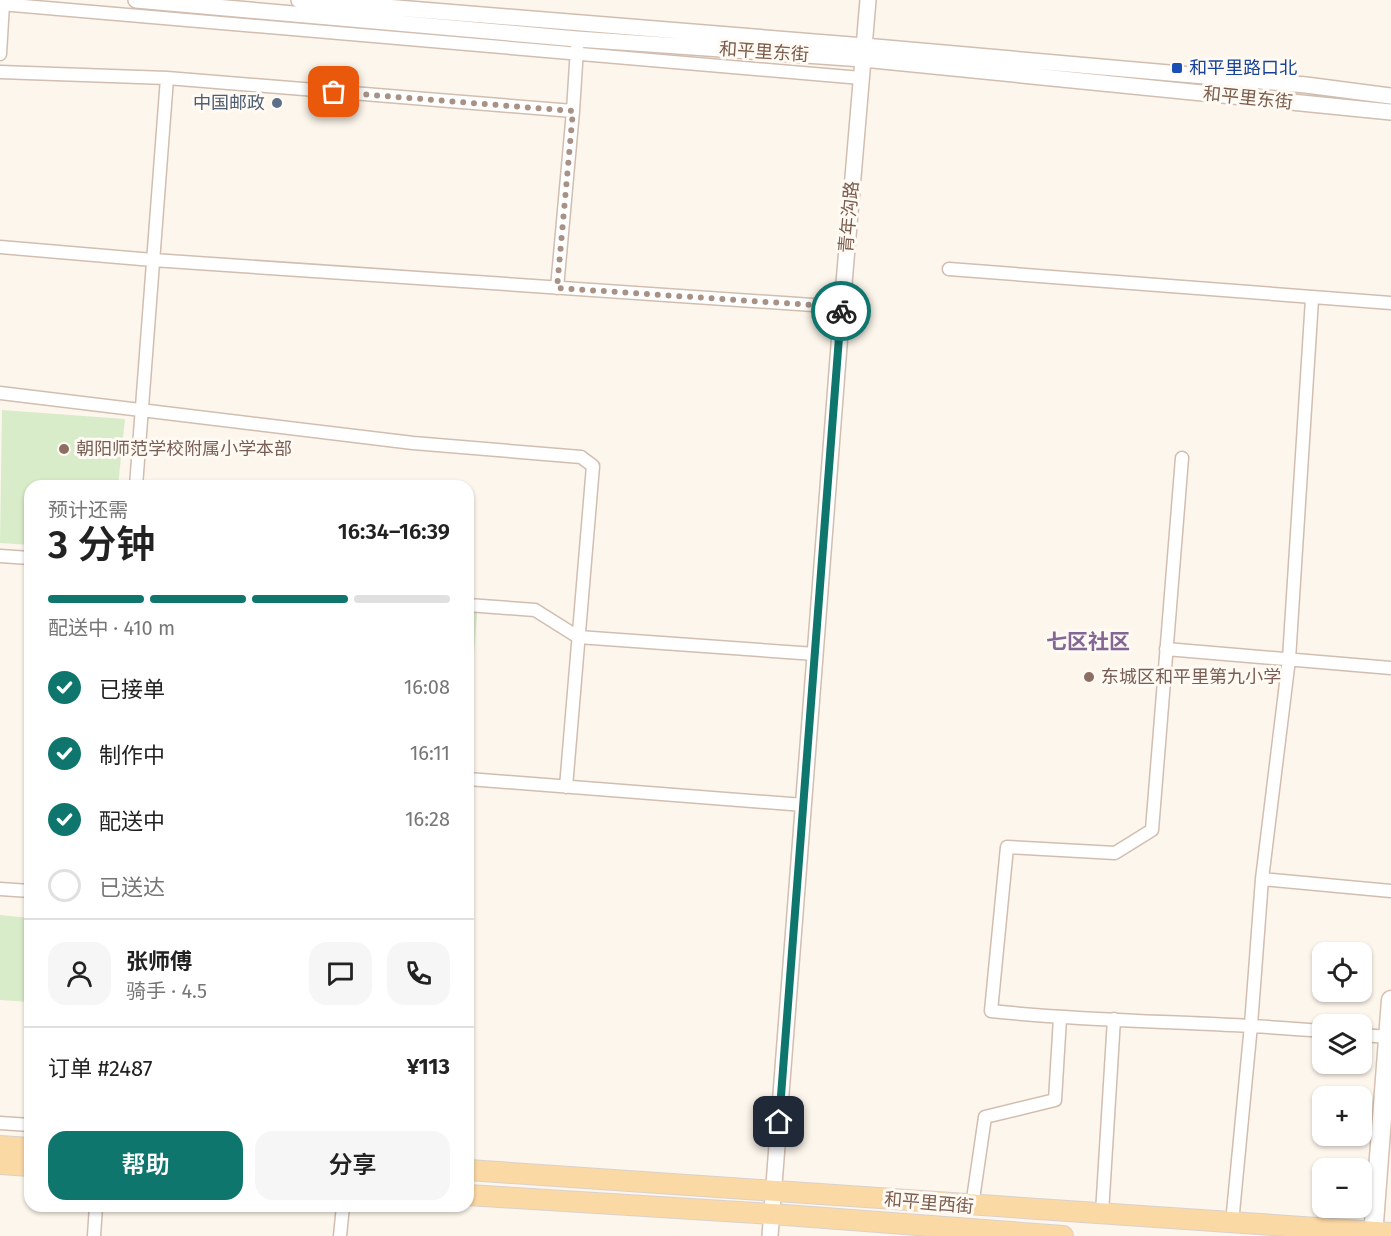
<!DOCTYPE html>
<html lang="zh">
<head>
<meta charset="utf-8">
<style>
  :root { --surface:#fff; --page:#f6f6f6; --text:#222; --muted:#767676; --line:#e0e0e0; --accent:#0f766e }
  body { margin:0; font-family:"Fira Sans","Noto Sans SC",sans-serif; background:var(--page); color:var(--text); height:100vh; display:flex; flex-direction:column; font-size:22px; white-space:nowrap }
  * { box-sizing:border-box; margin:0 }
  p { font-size:20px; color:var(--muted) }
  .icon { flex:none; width:33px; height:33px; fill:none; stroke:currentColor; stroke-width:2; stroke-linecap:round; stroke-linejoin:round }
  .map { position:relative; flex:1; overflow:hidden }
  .side { position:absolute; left:24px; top:480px; width:450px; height:732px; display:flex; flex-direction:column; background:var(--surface); border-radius:18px; box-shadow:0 2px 4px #0004 }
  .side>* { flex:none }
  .tools { position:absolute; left:1312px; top:942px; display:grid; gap:12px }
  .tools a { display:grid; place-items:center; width:60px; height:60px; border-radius:12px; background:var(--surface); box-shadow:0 2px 4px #0004; font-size:30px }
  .pin { position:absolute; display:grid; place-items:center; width:51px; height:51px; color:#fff; margin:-26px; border-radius:12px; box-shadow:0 3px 9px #0006 }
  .courier { position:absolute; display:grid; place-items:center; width:60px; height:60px; margin:-30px; border:4px solid #0f766e; border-radius:50%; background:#fff; color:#222; box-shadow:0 2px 8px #0007 }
  .head em { font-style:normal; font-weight:600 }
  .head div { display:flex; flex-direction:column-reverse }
  .head { display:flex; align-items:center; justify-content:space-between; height:102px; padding:0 24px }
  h1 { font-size:39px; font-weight:600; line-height:45px }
  .bar { display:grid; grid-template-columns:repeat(4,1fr); gap:9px 6px; align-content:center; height:72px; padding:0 24px }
  .bar i { height:8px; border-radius:4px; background:var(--line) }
  .bar .on { background:var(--accent) }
  .bar p { grid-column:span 4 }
  .line { display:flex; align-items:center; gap:15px; padding:0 24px; border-top:2px solid var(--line) }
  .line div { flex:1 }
  .round { display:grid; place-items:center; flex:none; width:63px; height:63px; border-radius:18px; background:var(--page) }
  ol { padding:0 24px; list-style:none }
  li { display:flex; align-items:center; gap:18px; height:66px }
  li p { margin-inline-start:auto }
  li .icon { padding:6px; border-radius:50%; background:var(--accent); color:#fff; stroke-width:4 }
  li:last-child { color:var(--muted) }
  li i { width:33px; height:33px; border:3px solid var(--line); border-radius:50% }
  .cta { display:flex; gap:12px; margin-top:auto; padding:12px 24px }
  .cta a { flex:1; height:69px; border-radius:18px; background:var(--accent); color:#fff; font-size:24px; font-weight:600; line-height:69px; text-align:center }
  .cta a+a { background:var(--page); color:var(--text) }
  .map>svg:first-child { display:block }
  .park { fill:#d8ecc9 }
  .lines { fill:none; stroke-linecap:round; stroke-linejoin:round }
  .minor-casing { stroke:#d1beb0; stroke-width:15 }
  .tertiary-casing { stroke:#d1beb0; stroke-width:18 }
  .secondary-casing { stroke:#d6c0b0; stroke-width:21 }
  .primary-casing { stroke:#dad1cd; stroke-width:22 }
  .minor { stroke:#fff; stroke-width:12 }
  .tertiary { stroke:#fff; stroke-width:15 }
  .secondary { stroke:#fff; stroke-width:18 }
  .primary { stroke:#fbd9a5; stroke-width:20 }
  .done { stroke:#a89285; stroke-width:6; stroke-dasharray:0 10.8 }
  .route { stroke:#0f766e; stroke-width:8 }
  .transit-dot { fill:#1a4fb4; stroke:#fffaf3; stroke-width:2 }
  .service-dot { fill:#5c6f8a; stroke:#fffaf3; stroke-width:2 }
  .education-dot { fill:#8d6e63; stroke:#fffaf3; stroke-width:2 }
  .labels { text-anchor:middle; stroke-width:6; stroke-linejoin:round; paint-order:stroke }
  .street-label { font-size:18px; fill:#7a5c4d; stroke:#fffaf3 }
  .transit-label { font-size:18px; fill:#164399; stroke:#fffaf3; text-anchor:start }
  .service-label { font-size:18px; fill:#4e5e75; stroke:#fffaf3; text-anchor:end }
  .education-label { font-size:18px; fill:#785e54; stroke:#fffaf3; text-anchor:start }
  .quarter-label { font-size:21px; font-weight:bold; fill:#846695; stroke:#fffaf3 }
</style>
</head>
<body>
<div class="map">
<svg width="1391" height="1236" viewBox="0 0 1391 1236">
  <rect width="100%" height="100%" fill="#fdf6ec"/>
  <path class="park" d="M 2,410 L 125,419 L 118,486 L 30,486 L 30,545 L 0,543 Z
    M 468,611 L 477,612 L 469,722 L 468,722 Z
    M 0,915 L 30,918 L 30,1002 L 0,1000 Z"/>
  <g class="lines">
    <g class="minor-casing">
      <path id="minor" d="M 0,4 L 861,78
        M 0,54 L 3,4
        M 0,72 L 167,78 L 573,111 L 577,48
        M 0,247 L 153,260 L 842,307
        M 949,269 L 1391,303
        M 557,288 L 573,111
        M 0,393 L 413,443 L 581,457 L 593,466 L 566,787
        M 1182,458 L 1152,830 L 1115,853 L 1007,847 L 991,1011 C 1101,1023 1212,1021 1323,1031
        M 136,486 L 167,78
        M 0,556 L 30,558
        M 468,605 L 535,610 L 578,637 L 815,654
        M 1166,649 L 1391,668
        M 468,779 L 804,805
        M 1262,879 L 1391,891
        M 0,889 L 30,891
        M 1362,1035 L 1388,1037
        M 0,1123 L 30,1125
        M 972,1206 L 985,1117 L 1055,1100 L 1060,1018
        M 1102,1213 L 1114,1019
        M 1232,1223 L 1251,1025 L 1262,879 L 1289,659 L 1312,299
        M 94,1236 L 96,1206
        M 340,1236 L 343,1206"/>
    </g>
    <g class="tertiary-casing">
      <path id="tertiary" d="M 136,0 L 577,39 L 863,59 L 1391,112
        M 299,0 L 864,46 L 1306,85 L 1391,96
        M 770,1236 L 842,307 L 868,0"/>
    </g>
    <g class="secondary-casing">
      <path id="secondary" d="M 1373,1236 L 1391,1000"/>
    </g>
    <g class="primary-casing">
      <path id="primary" d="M 0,1146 L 30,1148
        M 0,1164 L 30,1166
        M 468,1170 L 1391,1233
        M 468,1195 L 772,1214 L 1063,1236"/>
    </g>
    <use href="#minor" class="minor"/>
    <use href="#tertiary" class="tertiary"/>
    <use href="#secondary" class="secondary"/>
    <use href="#primary" class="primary"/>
  </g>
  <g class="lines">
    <path class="done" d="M 334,92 L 573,111 L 557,288 L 842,307 L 841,311"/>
    <path class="route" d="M 779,1122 L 841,311"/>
  </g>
  <rect class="transit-dot" x="1171" y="62" width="12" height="12" rx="3"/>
  <circle class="service-dot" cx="277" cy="103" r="6"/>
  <g class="education-dot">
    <circle cx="64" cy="449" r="6"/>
    <circle cx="1089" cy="677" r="6"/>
  </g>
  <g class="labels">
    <g class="street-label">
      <text transform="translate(764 52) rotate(4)" y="6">和平里东街</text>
      <text transform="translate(1248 98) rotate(6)" y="6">和平里东街</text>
      <text transform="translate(849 217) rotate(-85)" y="6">青年沟路</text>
      <text transform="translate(929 1203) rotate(5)" y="6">和平里西街</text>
    </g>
    <g class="transit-label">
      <text x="1189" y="74">和平里路口北</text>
    </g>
    <g class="service-label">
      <text x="265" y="109">中国邮政</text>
    </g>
    <g class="education-label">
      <text x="76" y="455">朝阳师范学校附属小学本部</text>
      <text x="1101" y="683">东城区和平里第九小学</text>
    </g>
    <g class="quarter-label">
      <text x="1088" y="649">七区社区</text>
    </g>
  </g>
</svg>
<div class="tools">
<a><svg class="icon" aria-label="locate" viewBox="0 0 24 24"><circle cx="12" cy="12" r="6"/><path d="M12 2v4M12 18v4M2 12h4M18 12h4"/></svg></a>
<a><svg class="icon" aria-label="layers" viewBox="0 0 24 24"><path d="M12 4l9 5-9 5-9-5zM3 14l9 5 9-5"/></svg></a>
<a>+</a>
<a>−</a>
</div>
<div class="pin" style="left:334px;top:92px;background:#ea580c"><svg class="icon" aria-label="bag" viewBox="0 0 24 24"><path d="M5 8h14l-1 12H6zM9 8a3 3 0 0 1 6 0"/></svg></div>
<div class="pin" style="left:779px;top:1122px;background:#1f2937"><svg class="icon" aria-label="home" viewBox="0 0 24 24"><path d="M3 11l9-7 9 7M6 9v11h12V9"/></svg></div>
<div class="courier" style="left:841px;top:311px"><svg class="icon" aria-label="bike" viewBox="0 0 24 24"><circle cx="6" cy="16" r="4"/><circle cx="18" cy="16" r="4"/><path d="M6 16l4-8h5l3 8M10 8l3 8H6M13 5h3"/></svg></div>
<section class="side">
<div class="head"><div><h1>3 分钟</h1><p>预计还需</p></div><em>16:34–16:39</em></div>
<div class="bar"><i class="on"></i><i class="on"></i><i class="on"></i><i></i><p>配送中 · 410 m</p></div>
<ol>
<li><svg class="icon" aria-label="check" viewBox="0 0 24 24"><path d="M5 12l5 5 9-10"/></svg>已接单<p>16:08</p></li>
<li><svg class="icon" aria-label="check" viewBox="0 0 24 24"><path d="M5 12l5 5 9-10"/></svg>制作中<p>16:11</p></li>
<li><svg class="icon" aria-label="check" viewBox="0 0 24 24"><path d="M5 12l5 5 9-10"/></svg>配送中<p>16:28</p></li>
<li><i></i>已送达</li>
</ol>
<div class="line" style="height:108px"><a class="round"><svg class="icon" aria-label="person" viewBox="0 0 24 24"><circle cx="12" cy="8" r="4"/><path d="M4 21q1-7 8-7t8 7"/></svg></a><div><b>张师傅</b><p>骑手 · 4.5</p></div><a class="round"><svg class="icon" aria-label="chat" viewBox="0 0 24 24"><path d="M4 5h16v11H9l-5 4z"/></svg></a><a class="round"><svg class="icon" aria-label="phone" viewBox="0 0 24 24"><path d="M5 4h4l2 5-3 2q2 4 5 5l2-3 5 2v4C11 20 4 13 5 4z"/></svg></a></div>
<div class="line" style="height:78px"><div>订单 #2487</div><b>¥113</b></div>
<div class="cta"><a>帮助</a><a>分享</a></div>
</section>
</div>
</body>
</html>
